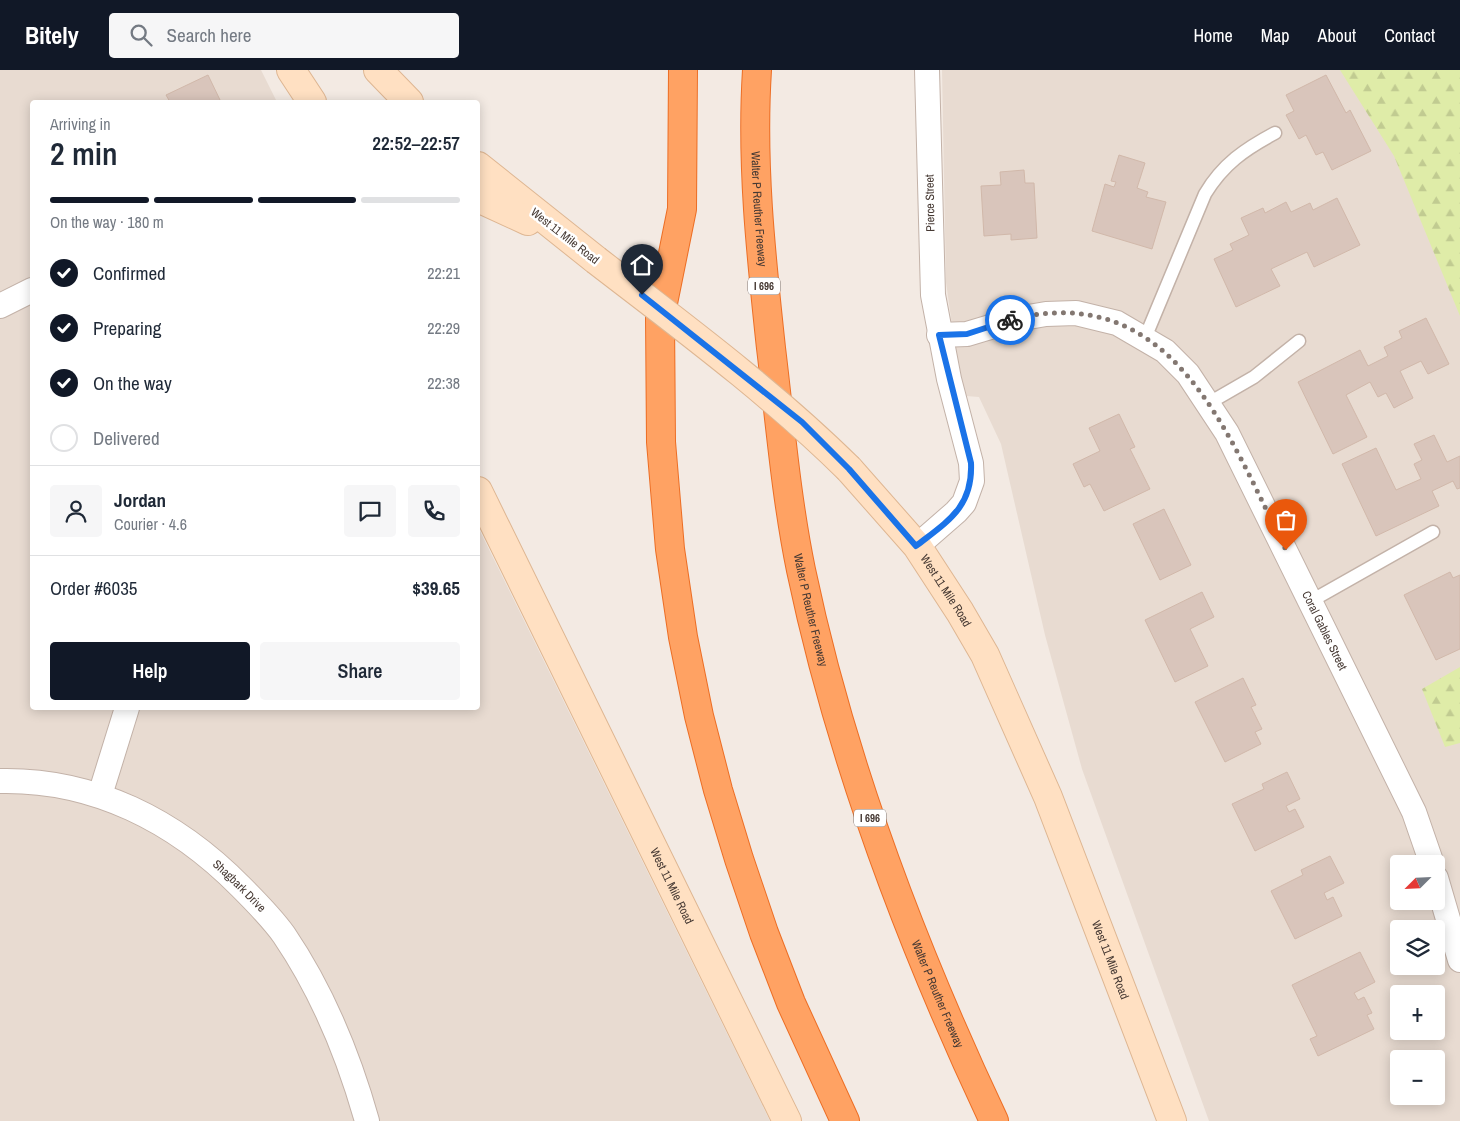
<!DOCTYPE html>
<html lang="en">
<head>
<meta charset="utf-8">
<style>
  :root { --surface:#fff; --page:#f6f6f7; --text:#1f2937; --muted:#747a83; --line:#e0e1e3; --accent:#111827 }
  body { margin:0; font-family:"Archivo Narrow",sans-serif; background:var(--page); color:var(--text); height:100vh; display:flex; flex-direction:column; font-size:19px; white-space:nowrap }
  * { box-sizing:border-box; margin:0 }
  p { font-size:16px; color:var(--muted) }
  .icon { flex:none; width:28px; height:28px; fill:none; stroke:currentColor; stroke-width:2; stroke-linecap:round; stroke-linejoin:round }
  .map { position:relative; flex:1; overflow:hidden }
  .drawer { position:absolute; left:30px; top:30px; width:450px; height:610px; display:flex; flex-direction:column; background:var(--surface); border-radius:5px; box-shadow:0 2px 12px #0003 }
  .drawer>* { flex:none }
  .needle { width:32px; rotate:246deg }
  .tools { position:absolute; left:1390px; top:785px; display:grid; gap:10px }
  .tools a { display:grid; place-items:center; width:55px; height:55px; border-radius:5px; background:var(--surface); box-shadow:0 2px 12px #0003; font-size:25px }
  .pin { position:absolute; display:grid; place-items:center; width:42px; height:42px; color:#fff; margin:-51px -21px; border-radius:50% 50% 50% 0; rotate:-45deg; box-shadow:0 0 5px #0007 }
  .pin .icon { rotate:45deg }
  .courier { position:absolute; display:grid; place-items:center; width:50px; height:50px; margin:-25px; border:4px solid #1a73e8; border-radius:50%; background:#fff; color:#222; box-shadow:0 1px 6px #0007 }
  .head em { font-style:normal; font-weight:600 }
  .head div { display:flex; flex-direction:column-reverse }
  .head { display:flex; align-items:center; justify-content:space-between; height:85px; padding:0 20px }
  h1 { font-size:32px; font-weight:600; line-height:38px }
  .bar { display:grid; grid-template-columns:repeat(4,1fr); gap:8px 5px; align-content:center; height:60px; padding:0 20px }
  .bar i { height:6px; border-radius:4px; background:var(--line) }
  .bar .on { background:var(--accent) }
  .bar p { grid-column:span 4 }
  .line { display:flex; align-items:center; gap:12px; padding:0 20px; border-top:1px solid var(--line) }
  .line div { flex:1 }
  .round { display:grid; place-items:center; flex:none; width:52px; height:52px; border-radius:5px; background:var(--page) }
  ol { padding:0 20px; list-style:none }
  li { display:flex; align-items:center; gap:15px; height:55px }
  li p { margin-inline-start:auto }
  li .icon { padding:5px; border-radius:50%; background:var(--accent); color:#fff; stroke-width:4 }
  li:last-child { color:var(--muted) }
  li i { width:28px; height:28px; border:2px solid var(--line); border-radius:50% }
  .cta { display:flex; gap:10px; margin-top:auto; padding:10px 20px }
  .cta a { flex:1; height:58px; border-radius:5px; background:var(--accent); color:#fff; font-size:20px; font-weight:600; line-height:58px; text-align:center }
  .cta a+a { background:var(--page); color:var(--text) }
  header { display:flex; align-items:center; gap:30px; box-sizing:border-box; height:70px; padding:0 25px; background:var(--accent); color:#fff }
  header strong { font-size:24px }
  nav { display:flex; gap:28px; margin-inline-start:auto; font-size:18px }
  .search { width:350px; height:45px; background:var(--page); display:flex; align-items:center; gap:12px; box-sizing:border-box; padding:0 18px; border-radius:5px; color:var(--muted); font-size:19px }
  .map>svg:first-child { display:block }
  .residential { fill:#e8dbd1; fill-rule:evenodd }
  .forest { fill:url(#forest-firs) }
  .building { fill:#d9c5bb; stroke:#d1b8aa }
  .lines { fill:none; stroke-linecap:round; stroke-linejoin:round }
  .lane-casing { stroke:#c3b2a8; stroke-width:15 }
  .street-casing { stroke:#c3b2a8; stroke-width:26 }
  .secondary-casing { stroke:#deb692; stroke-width:30 }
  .highway-casing { stroke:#ec6e25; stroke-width:30 }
  .lane { stroke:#fff; stroke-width:12 }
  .street { stroke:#fff; stroke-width:24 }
  .secondary { stroke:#ffe0c2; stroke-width:28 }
  .highway { stroke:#ffa263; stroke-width:28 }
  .secondary-bridge-casing { stroke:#deb692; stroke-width:30; stroke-linecap:butt }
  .secondary-bridge { stroke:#ffe0c2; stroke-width:28 }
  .done { stroke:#837771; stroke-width:5; stroke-dasharray:0 9 }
  .route { stroke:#1a73e8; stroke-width:6 }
  .labels { text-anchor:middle; stroke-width:5; stroke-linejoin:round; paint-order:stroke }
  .shield { fill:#fff; stroke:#7e7470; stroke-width:1 }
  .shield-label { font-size:11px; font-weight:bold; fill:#463933 }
  .street-label { font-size:12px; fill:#463933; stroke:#fff }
</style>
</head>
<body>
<header>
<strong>Bitely</strong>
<div class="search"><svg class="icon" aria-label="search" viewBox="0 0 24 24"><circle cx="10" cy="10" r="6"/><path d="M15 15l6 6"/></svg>Search here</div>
<nav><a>Home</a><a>Map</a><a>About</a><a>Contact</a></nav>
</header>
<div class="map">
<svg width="1460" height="1051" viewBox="0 0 1460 1051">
  <defs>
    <pattern id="forest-firs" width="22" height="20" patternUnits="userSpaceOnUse" patternTransform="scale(1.25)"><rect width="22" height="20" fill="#dfeca8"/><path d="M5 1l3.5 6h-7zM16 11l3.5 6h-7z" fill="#c1cb91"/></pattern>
  </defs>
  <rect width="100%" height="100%" fill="#f3eae3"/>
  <path class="residential" d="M 0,0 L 261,0 L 277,32 L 32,32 L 32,638 L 478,638 L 478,457 L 770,1051 L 0,1051 Z
    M 942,0 L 1460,0 L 1460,1051 L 1209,1051 L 1082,699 L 1045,565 L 1001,374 L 979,327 L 966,326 L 959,306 L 946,212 ZM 1399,794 L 1436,794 L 1436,831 L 1399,831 ZM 1399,859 L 1436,859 L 1436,896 L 1399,896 ZM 1399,924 L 1436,924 L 1436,961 L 1399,961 ZM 1399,989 L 1436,989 L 1436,1026 L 1399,1026 Z"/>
  <path class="forest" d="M 1340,0 L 1460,0 L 1460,246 L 1394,86 Z
    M 1460,597 L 1460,673 L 1445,677 L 1422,619 Z"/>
  <path class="building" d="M 208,5 L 221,32 L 170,32 L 166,25 Z
    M 1326,5 L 1346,43 L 1350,40 L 1371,81 L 1332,100 L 1323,82 L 1316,85 L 1306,65 L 1299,69 L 1286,45 L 1294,41 L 1286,25 Z
    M 1119,85 L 1145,93 L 1137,118 L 1148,122 L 1146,127 L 1166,132 L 1152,179 L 1092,161 L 1105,114 L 1114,117 L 1116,112 L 1111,111 Z
    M 1024,100 L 1025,113 L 1034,113 L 1037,168 L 1011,170 L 1011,164 L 984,166 L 981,116 L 1001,115 L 1000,102 Z
    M 1337,128 L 1360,175 L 1314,197 L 1307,182 L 1271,199 L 1280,216 L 1236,237 L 1214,189 L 1233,180 L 1230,174 L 1249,165 L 1241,148 L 1263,138 L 1265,143 L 1286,132 L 1291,142 L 1310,133 L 1313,140 Z
    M 1426,248 L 1449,294 L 1428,304 L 1421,291 L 1400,301 L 1413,328 L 1394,338 L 1386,323 L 1378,327 L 1370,312 L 1346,325 L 1367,367 L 1333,384 L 1298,312 L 1360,280 L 1368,296 L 1388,286 L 1384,277 L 1402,268 L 1399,261 Z
    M 1119,344 L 1135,377 L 1130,379 L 1150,419 L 1104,441 L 1090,414 L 1084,417 L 1073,394 L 1100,381 L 1089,358 Z
    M 1434,365 L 1447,392 L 1460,386 L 1460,418 L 1457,419 L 1453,411 L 1432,421 L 1439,436 L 1376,466 L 1342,394 L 1376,378 L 1396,420 L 1421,409 L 1414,394 L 1422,390 L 1414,374 Z
    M 1164,439 L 1191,495 L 1160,510 L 1133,454 Z
    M 1450,502 L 1453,508 L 1460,505 L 1460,579 L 1436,590 L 1404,525 Z
    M 1202,522 L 1214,547 L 1190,559 L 1208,596 L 1175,612 L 1145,550 Z
    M 1243,608 L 1256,635 L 1251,637 L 1262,659 L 1255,662 L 1261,674 L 1225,692 L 1195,632 Z
    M 1287,702 L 1300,729 L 1286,736 L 1289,742 L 1295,739 L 1304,757 L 1255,781 L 1232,734 L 1264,719 L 1262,714 Z
    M 1330,786 L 1344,813 L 1324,823 L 1327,830 L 1333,827 L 1342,846 L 1295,869 L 1271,821 L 1303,805 L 1301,800 Z
    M 1360,882 L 1375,912 L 1354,923 L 1358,930 L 1364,927 L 1372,943 L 1367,945 L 1374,959 L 1318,986 L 1310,969 L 1317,966 L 1292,915 Z"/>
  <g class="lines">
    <g class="lane-casing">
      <path id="lane" d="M 1145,268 L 1205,124 C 1223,94 1245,79 1275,63
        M 1209,333 L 1254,307 L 1299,271
        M 1311,531 L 1433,462"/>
    </g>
    <g class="street-casing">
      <g id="street">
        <path d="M 0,236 L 32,220"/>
        <path id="s1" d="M 939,265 L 967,264 L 1017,249 L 1046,244 L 1076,243 L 1117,253 L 1165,281 L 1188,304 L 1227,363 L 1414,742 L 1432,794"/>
        <path d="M 917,476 L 956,442 L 964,433 L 972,411 L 971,393 L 949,309 L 933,225 L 927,0"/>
        <path id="s2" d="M 0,711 C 94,709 176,751 241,817 C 256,832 272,848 284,865 C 322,921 349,987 367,1051"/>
        <path d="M 100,725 L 127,638"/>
        <path d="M 1436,808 L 1460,890"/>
      </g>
    </g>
    <g class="secondary-casing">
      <g id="secondary">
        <path d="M 291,0 L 312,32"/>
        <path d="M 378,0 L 409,32"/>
        <path d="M 478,96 L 596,190"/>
        <path d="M 478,128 L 528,151"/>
        <path id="s3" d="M 849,399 L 917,476 L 960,542 L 985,585 L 1048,727 L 1172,1051"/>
        <path id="s4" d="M 478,421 L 787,1051"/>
      </g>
    </g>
    <g class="highway-casing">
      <g id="highway">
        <path d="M 683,0 L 682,139 L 660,248 L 661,372 L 670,479 L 683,567 L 699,646 L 718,720 L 739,789 L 764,863 L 791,933 L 845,1051"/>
        <path id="s5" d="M 757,0 C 751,93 761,185 771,278 C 780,352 786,427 801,500 C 841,691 911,875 994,1051"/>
      </g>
    </g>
    <use href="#lane" class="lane"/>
    <use href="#street" class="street"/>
    <use href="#secondary" class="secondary"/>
    <use href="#highway" class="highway"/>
    <g class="secondary-bridge-casing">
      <path id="secondary-bridge" d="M 596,190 C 683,257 771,322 849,399"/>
    </g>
    <use href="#secondary-bridge" class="secondary-bridge"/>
  </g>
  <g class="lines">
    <path class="done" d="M 1010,250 C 1173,207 1228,365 1286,480"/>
    <path class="route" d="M 642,225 L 802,352 L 849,399 L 916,476 C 948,451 973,437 971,393 L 939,265 L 967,264 L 1010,250"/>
  </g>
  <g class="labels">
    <g class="shield">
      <rect x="748" y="207.5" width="32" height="17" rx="4"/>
      <rect x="854" y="739.5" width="32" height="17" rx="4"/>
    </g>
    <g class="shield-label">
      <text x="764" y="220">I 696</text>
      <text x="870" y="752">I 696</text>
    </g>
    <g class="street-label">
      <text transform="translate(930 133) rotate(-91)" y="4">Pierce Street</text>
      <text dy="4" stroke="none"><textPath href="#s5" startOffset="139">Walter P Reuther Freeway</textPath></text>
      <text transform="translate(565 166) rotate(38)" y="4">West 11 Mile Road</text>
      <text dy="4" stroke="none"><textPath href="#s3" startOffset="156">West 11 Mile Road</textPath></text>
      <text dy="4" stroke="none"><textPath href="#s5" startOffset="544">Walter P Reuther Freeway</textPath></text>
      <text dy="4" stroke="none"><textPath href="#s1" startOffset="561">Coral Gables Street</textPath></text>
      <text dy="4" stroke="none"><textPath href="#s2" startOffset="269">Shagbark Drive</textPath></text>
      <text dy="4" stroke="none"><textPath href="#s4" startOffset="440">West 11 Mile Road</textPath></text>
      <text dy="4" stroke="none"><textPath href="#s3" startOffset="561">West 11 Mile Road</textPath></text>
      <text dy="4" stroke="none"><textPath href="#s5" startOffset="949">Walter P Reuther Freeway</textPath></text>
    </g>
  </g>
</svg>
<div class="tools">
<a><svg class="needle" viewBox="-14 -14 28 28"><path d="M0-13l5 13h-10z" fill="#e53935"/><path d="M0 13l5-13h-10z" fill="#747a83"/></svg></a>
<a><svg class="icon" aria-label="layers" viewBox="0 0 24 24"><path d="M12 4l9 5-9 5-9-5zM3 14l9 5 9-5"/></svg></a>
<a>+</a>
<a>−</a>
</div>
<div class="pin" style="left:1286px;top:480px;background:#ea580c"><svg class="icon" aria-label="bag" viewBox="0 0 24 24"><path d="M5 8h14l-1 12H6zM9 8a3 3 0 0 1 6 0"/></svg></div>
<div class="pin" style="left:642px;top:225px;background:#1f2937"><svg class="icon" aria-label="home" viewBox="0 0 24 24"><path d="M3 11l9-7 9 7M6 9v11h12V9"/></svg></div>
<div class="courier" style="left:1010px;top:250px"><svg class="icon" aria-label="bike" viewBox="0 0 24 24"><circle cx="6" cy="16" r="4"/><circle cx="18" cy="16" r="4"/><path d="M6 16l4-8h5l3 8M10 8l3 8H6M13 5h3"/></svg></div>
<section class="drawer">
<div class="head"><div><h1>2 min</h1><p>Arriving in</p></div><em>22:52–22:57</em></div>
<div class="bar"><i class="on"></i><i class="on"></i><i class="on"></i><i></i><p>On the way · 180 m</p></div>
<ol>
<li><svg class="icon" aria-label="check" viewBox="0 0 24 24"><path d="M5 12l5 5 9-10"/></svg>Confirmed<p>22:21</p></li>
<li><svg class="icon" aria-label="check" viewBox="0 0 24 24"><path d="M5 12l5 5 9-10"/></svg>Preparing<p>22:29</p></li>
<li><svg class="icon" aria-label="check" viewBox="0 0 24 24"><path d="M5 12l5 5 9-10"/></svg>On the way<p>22:38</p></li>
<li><i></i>Delivered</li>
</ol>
<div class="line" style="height:90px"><a class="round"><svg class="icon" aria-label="person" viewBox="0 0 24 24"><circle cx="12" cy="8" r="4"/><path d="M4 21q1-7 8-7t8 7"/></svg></a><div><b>Jordan</b><p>Courier · 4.6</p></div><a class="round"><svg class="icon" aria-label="chat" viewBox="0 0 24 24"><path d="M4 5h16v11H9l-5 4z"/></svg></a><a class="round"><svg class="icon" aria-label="phone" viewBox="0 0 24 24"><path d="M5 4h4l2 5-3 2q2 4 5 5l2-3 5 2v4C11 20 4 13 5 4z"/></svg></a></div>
<div class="line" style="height:65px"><div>Order #6035</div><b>$39.65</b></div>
<div class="cta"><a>Help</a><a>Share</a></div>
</section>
</div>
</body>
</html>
